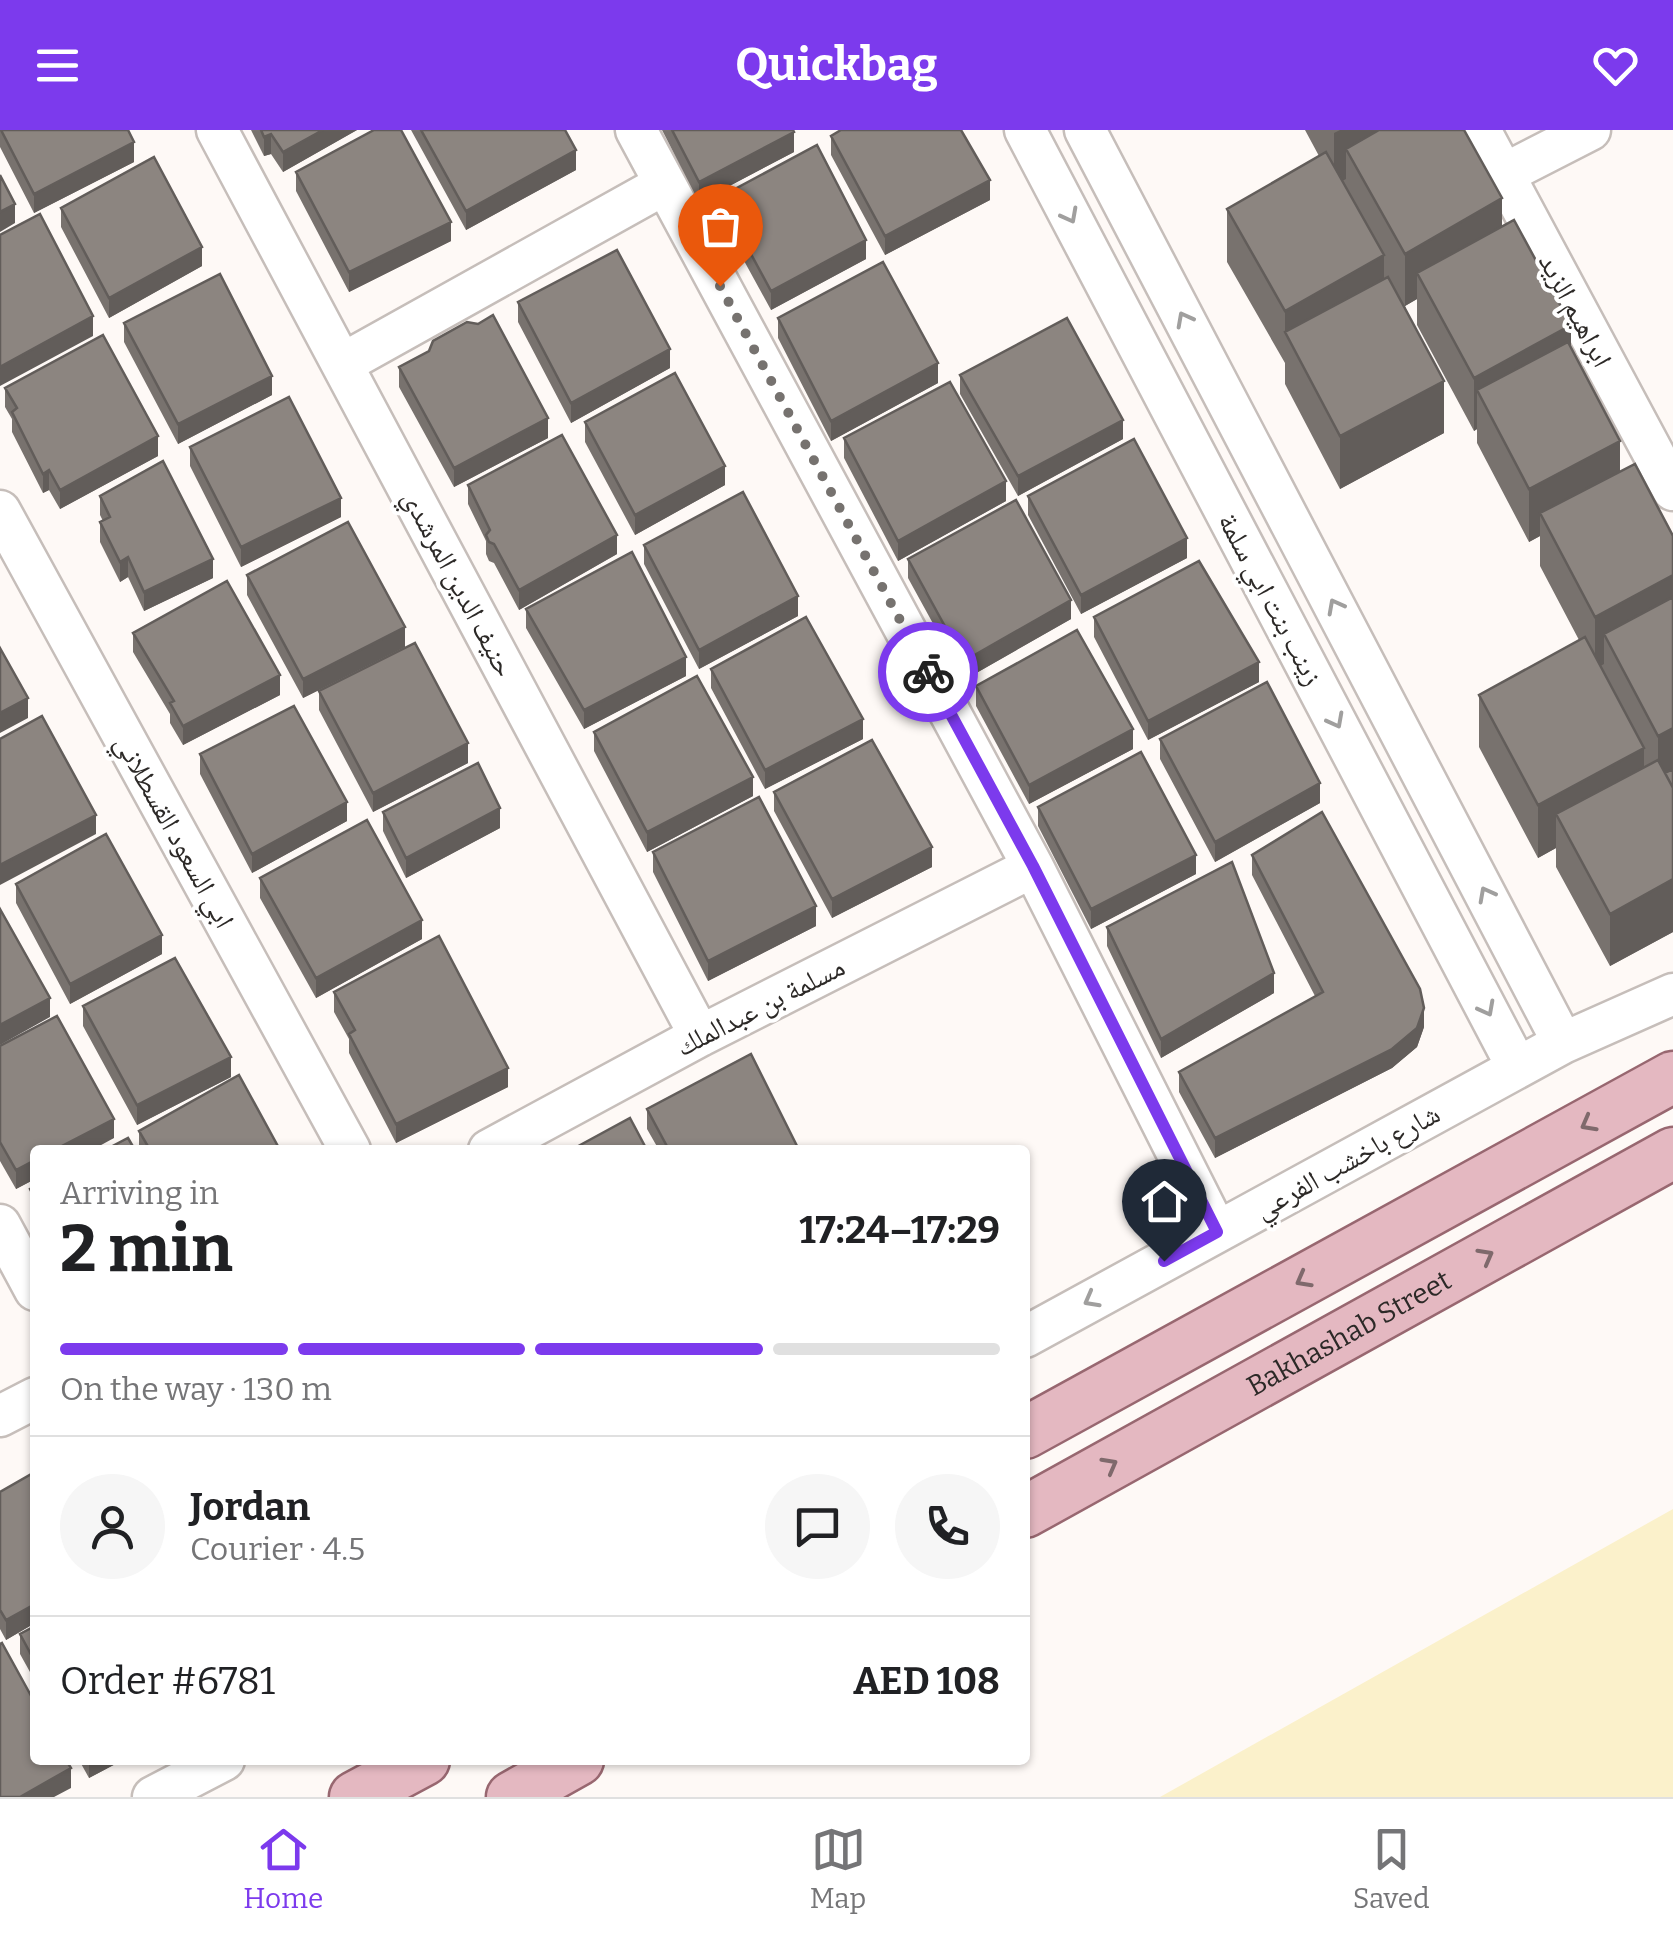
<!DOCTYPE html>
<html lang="en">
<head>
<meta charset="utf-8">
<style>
  :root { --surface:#fff; --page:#f6f6f6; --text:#202124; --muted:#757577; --line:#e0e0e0; --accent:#7c3aed }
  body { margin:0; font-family:Bitter,"Noto Naskh Arabic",serif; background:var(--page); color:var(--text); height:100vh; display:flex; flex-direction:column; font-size:38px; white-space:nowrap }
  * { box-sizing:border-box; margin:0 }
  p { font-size:32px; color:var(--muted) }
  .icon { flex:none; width:55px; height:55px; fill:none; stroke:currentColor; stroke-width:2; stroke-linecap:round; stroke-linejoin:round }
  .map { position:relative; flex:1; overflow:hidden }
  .panel { position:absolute; left:30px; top:1015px; width:1000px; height:620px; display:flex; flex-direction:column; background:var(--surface); border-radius:10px; box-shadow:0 2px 8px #0004 }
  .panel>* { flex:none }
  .pin { position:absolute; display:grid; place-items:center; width:85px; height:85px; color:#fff; margin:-102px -42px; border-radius:50% 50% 50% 0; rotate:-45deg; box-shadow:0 0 10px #0007 }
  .pin .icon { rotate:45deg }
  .courier { position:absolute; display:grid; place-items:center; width:100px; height:100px; margin:-50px; border:8px solid #7c3aed; border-radius:50%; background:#fff; color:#222; box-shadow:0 2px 12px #0007 }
  .head em { font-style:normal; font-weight:700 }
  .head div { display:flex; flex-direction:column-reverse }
  .head { display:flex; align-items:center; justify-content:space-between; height:170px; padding:0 30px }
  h1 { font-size:65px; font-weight:700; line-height:75px }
  .bar { display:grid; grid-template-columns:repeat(4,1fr); gap:15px 10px; align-content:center; height:120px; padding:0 30px }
  .bar i { height:12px; border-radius:8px; background:var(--line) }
  .bar .on { background:var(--accent) }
  .bar p { grid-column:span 4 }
  .line { display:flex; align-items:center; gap:25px; padding:0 30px; border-top:2px solid var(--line) }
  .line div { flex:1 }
  .round { display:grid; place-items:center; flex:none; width:105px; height:105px; border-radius:52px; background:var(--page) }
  header { display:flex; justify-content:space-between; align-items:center; height:130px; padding:0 30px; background:var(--accent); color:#fff; font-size:45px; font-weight:700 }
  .tabs { display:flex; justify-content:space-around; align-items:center; height:140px; border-top:2px solid var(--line); background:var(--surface); font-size:28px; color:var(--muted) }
  .tabs a { display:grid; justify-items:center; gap:5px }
  .tabs .on { color:var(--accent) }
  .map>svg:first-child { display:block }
  .sand { fill:#fbf1cb }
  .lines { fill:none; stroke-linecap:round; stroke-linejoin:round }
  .minor-casing { stroke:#c6beba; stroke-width:45 }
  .major-casing { stroke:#986770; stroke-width:55 }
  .minor { stroke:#fff; stroke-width:40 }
  .major { stroke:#e4b8c1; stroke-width:50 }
  .wall { fill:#78726e }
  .shaded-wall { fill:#625d5a }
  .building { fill:#8c8580; stroke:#625d5a; stroke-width:2.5 }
  .oneway { stroke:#a09f9e }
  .oneway2 { stroke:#7f696c }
  .done { stroke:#76726f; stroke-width:10; stroke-dasharray:0 18 }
  .route { stroke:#7c3aed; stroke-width:12 }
  .labels { text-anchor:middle; stroke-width:8; stroke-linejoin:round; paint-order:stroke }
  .street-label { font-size:28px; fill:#2c2927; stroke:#fff }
</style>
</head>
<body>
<header><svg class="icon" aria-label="menu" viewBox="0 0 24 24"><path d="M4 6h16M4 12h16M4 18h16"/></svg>Quickbag<svg class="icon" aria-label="heart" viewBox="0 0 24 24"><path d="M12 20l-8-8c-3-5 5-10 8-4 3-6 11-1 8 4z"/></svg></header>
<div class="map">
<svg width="1673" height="1667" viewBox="0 0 1673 1667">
  <rect width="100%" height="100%" fill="#fef9f6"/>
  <path class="sand" d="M 1673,1379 L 1673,1667 L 1160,1667 Z"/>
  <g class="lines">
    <g class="minor-casing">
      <path id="minor" d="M 217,0 L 700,906
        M 636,0 L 1033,737 L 1217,1102
        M 1025,0 L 1517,937
        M 1085,0 L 1563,913
        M 1480,0 L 1673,360
        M 1504,44 L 1590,0
        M 342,234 L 665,54
        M 0,381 L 350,1020
        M 489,1020 L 700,906 L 1033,737
        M 0,1095 L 35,1160
        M 1025,1207 L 1563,913 L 1673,864
        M 0,1286 L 35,1268
        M 153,1667 L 224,1630"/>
    </g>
    <g class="major-casing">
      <g id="major">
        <path d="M 1025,1303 L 1673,947"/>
        <path id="s1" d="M 1025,1382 L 1673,1023"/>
        <path d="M 355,1667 L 424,1630"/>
        <path d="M 512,1667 L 578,1630"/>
      </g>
    </g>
    <use href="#minor" class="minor"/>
    <use href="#major" class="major"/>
  </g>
  <path class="wall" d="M 0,0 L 128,0 L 134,32 L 34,83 L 0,17 Z
    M 251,0 L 357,0 L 283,42 L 271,24 L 264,26 Z
    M 411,0 L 565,0 L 576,40 L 466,100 Z
    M 662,0 L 793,0 L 794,22 L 699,72 Z
    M 1305,0 L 1464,0 L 1502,97 L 1571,218 L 1620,342 L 1673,406 L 1673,802 L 1610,836 L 1556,737 L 1556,718 L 1538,728 L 1479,617 L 1479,565 L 1579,510 L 1540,436 L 1540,406 L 1529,412 L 1477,313 L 1477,299 L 1474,301 L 1417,195 L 1417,169 L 1405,176 L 1444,303 L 1340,359 L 1285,254 L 1285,233 L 1227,132 L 1227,79 L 1319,26 Z
    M 831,6 L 990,70 L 885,125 L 831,25 Z
    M 296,42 L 451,111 L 349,162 L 296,61 Z
    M 720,67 L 866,129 L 771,180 L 720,87 Z
    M 61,78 L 202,136 L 109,188 L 61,97 Z
    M 518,172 L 670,238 L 571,293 L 518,192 Z
    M 778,188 L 938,253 L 831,311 L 778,208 Z
    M 124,193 L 272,265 L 178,314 L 124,212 Z
    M 429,221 L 548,308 L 454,357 L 399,257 L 399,237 Z
    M 960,245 L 1123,309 L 1018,366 L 960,264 Z
    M 5,258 L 158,326 L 60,379 L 49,360 L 43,363 L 12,302 L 12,289 L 5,277 Z
    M 585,292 L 725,355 L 635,405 L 585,312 Z
    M 844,308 L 1006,371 L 898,431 L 844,328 Z
    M 190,317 L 341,387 L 241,437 L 190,336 Z
    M 468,355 L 617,424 L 519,480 L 494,433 L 489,431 L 486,424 L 486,411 L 468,374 Z
    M 100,366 L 213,448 L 144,481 L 128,447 L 120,452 L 100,412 L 100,392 L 103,391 L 100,385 Z
    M 1028,366 L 1187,428 L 1081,484 L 1028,385 Z
    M 644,415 L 798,486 L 699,539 L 644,434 Z
    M 908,429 L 1071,489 L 964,550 L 908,448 Z
    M 247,445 L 405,517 L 303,568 L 247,465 Z
    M 526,479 L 686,546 L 584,599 L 526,498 Z
    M 1094,487 L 1259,552 L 1148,610 L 1094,507 Z
    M 133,503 L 280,565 L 183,615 L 170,593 L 170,584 L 133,522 Z
    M 711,539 L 863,609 L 765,659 L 711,558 Z
    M 976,556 L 1133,619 L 1029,674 L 976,576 Z
    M 319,561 L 468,633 L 373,682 L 319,580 Z
    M 594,602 L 753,666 L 647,722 L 594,621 Z
    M 1160,609 L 1320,673 L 1215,732 L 1160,629 Z
    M 200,624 L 347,691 L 252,743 L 200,644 Z
    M 774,662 L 932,737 L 832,788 L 774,681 Z
    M 1038,677 L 1196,744 L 1091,799 L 1038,696 Z
    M 383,682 L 500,698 L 406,748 L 383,701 Z
    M 653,722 L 816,796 L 708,851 L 653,742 Z
    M 1252,725 L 1424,897 L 1417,917 L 1392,938 L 1215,1028 L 1179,962 L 1179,942 L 1315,866 L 1252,745 Z
    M 260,748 L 422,809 L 316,868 L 260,768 Z
    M 16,754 L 162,824 L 70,874 L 16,773 Z
    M 1107,797 L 1274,863 L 1161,928 L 1107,816 Z
    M 334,862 L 508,957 L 396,1013 L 349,923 L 349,909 L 334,882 Z
    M 83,876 L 231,947 L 137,995 L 83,896 Z
    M 0,916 L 114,1008 L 35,1020 L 35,1049 L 16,1059 L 0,1031 Z
    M 647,979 L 799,1020 L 659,1020 L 647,999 Z
    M 139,1001 L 280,1020 L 139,1020 Z
    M 35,1056 L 35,1088 L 30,1079 L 30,1059 Z
    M 35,1342 L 35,1493 L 6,1510 L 0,1499 L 0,1362 Z
    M 35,1496 L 35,1551 L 20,1524 L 20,1504 Z
    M 79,1630 L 123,1630 L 89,1648 Z"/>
  <path class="shaded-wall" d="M 323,0 L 357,0 L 283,42 L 283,22 Z
    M 1340,0 L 1437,0 L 1346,19 L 1346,49 L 1334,55 L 1334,3 Z
    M 794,2 L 794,22 L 699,72 L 699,52 Z
    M 271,4 L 271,24 L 264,26 L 264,7 Z
    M 134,12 L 134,32 L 34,83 L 34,64 Z
    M 576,20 L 576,40 L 466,100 L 466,81 Z
    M 990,50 L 990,70 L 885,125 L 885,106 Z
    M 1502,68 L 1502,120 L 1417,143 L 1417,169 L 1405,176 L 1405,124 Z
    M 15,74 L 15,93 L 0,102 L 0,82 Z
    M 451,92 L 451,111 L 349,162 L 349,142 Z
    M 866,110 L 866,129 L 771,180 L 771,161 Z
    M 202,117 L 202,136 L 109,188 L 109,168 Z
    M 1384,125 L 1384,177 L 1285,203 L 1285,181 Z
    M 93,186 L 93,206 L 0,256 L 0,237 Z
    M 1571,195 L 1571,247 L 1477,260 L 1477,299 L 1474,301 L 1474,248 Z
    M 670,219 L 670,238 L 571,293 L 571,273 Z
    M 938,233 L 938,253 L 831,311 L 831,291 Z
    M 272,246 L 272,265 L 178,314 L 178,294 Z
    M 1444,251 L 1444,303 L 1340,359 L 1340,306 Z
    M 548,288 L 548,308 L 454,357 L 454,338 Z
    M 1123,290 L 1123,309 L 1018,366 L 1018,346 Z
    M 158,306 L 158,326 L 60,379 L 60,360 Z
    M 1620,311 L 1620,364 L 1540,383 L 1540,406 L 1529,412 L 1529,359 Z
    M 725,336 L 725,355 L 635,405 L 635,385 Z
    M 49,340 L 49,360 L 43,363 L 43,344 Z
    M 1006,351 L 1006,371 L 898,431 L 898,411 Z
    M 341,368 L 341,387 L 241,437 L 241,417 Z
    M 617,405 L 617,424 L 519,480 L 519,460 Z
    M 1187,408 L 1187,428 L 1081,484 L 1081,465 Z
    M 128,427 L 128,447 L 120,452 L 120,432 Z
    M 213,429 L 213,448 L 144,481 L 144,462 Z
    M 1673,445 L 1673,498 L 1604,504 L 1604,534 L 1595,539 L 1595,487 Z
    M 798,466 L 798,486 L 699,539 L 699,520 Z
    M 1071,470 L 1071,489 L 964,550 L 964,531 Z
    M 405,497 L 405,517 L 303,568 L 303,549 Z
    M 686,527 L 686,546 L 584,599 L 584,580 Z
    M 1259,532 L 1259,552 L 1148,610 L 1148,591 Z
    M 280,545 L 280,565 L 183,615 L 183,596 Z
    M 28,568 L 28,588 L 0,603 L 0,583 Z
    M 863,589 L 863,609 L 765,659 L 765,640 Z
    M 1673,598 L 1673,650 L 1658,658 L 1658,606 Z
    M 1133,599 L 1133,619 L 1029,674 L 1029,655 Z
    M 468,613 L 468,633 L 373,682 L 373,663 Z
    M 1644,618 L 1644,671 L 1556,684 L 1556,718 L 1538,728 L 1538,675 Z
    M 753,647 L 753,666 L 647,722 L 647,702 Z
    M 1320,653 L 1320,673 L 1215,732 L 1215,712 Z
    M 347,672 L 347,691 L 252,743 L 252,724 Z
    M 500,678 L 500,698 L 406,748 L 406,728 Z
    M 96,685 L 96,704 L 0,755 L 0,735 Z
    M 932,717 L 932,737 L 832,788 L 832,769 Z
    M 1196,725 L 1196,744 L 1091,799 L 1091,779 Z
    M 1673,749 L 1673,802 L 1610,836 L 1610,784 Z
    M 816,776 L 816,796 L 708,851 L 708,831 Z
    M 422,790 L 422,809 L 316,868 L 316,848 Z
    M 162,805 L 162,824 L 70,874 L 70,854 Z
    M 1274,843 L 1274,863 L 1161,928 L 1161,909 Z
    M 50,868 L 50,887 L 0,915 L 0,895 Z
    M 1424,878 L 1424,897 L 1417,917 L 1392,938 L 1215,1028 L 1215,1008 Z
    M 231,927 L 231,947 L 137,995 L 137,975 Z
    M 508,938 L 508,957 L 396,1013 L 396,994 Z
    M 114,989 L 114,1008 L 92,1020 L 54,1020 Z
    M 35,1030 L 35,1049 L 16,1059 L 16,1040 Z
    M 35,1474 L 35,1493 L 6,1510 L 6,1490 Z
    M 89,1630 L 123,1630 L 89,1648 Z
    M 71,1638 L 71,1658 L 54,1667 L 20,1667 Z"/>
  <path class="building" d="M 1,0 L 128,0 L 134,12 L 34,64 Z
    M 261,0 L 323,0 L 283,22 L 271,4 L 264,7 Z
    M 374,0 L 401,0 L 451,92 L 349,142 L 296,42 Z
    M 421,0 L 565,0 L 576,20 L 466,81 Z
    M 672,0 L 793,0 L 794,2 L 699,52 Z
    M 841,0 L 961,0 L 990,50 L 885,106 L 831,6 Z
    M 1379,0 L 1464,0 L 1502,68 L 1405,124 L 1346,19 Z
    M 817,15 L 866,110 L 771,161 L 720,67 Z
    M 1326,22 L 1384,125 L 1285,181 L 1227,79 Z
    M 154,27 L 202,117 L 109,168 L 61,78 Z
    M 0,45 L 15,74 L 0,82 Z
    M 40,84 L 93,186 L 0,237 L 0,105 Z
    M 1514,90 L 1571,195 L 1474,248 L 1417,143 Z
    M 617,120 L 670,219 L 571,273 L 518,172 Z
    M 883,132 L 938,233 L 831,291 L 778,188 Z
    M 220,144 L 272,246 L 178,294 L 124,193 Z
    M 1388,147 L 1444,251 L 1340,306 L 1285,202 Z
    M 493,185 L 548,288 L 454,338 L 399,237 L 429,221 L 433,211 L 467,192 L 478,194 Z
    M 1067,188 L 1123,290 L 1018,346 L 960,245 Z
    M 103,205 L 158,306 L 60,360 L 49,340 L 43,344 L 12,282 L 17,278 L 5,258 Z
    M 1568,212 L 1620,311 L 1529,359 L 1477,260 Z
    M 675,243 L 725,336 L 635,385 L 585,292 Z
    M 950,252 L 1006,351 L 898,411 L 844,308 Z
    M 289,267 L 341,368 L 241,417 L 190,317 Z
    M 562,305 L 617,405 L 519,460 L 494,414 L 489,412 L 486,405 L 490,400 L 468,355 Z
    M 1134,309 L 1187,408 L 1081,465 L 1028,366 Z
    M 163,331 L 213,429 L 144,462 L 128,427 L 120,432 L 100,392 L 110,387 L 100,366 Z
    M 1635,334 L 1673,406 L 1673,445 L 1595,487 L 1540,383 Z
    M 743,362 L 798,466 L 699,520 L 644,415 Z
    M 1016,370 L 1071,470 L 964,531 L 908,429 Z
    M 348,392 L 405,497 L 303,549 L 247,445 Z
    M 632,422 L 686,527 L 584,580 L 526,479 Z
    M 1199,431 L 1259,532 L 1148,591 L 1094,487 Z
    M 227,451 L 280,545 L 183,596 L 170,573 L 174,571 L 133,503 Z
    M 1673,467 L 1673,598 L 1658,606 L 1604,504 Z
    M 806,487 L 863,589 L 765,640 L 711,539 Z
    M 1077,500 L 1133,599 L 1029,655 L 976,556 Z
    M 1585,507 L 1644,618 L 1538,675 L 1479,565 Z
    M 415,513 L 468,613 L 373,663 L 319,561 Z
    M 0,518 L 28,568 L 0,583 Z
    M 697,546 L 753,647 L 647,702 L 594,602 Z
    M 1267,552 L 1320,653 L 1215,712 L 1160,609 Z
    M 294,576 L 347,672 L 252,724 L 200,624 Z
    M 42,586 L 96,685 L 0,735 L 0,609 Z
    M 872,610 L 932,717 L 832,769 L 774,662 Z
    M 1141,622 L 1196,725 L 1091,779 L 1038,677 Z
    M 1658,630 L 1673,658 L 1673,749 L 1610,784 L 1556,684 Z
    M 478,633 L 500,678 L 406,728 L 383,682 Z
    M 1673,639 L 1673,658 L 1665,643 Z
    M 759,667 L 816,776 L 708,831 L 653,722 Z
    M 1322,682 L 1420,859 L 1424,878 L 1417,898 L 1392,919 L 1215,1008 L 1179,942 L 1323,862 L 1252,725 Z
    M 367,690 L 422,790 L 316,848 L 260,748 Z
    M 106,704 L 162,805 L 70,854 L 16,754 Z
    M 1232,732 L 1274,843 L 1161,909 L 1107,797 Z
    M 0,779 L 50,868 L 0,895 Z
    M 439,806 L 508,938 L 396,994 L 349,904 L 355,900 L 334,862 Z
    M 175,828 L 231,927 L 137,975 L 83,876 Z
    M 57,886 L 114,989 L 54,1020 L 35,1020 L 35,1030 L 16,1040 L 0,1012 L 0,916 Z
    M 751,924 L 799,1020 L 669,1020 L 647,979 Z
    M 239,945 L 280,1020 L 150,1020 L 139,1001 Z
    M 630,988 L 647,1020 L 571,1020 Z
    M 128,1008 L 135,1020 L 105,1020 Z
    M 35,1056 L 35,1069 L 30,1059 Z
    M 35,1342 L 35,1474 L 6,1490 L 0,1480 L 0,1362 Z
    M 35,1496 L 35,1532 L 20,1504 Z
    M 2,1513 L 35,1573 L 35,1630 L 66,1630 L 71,1638 L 20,1667 L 0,1667 L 0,1514 Z"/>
  <defs><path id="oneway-chevron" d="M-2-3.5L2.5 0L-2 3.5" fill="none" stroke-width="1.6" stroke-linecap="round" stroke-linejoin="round" transform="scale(2.5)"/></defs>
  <g class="oneway">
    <use href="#oneway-chevron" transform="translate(1070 86) rotate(62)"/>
    <use href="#oneway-chevron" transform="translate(1184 189) rotate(-118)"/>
    <use href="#oneway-chevron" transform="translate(1335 476) rotate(-118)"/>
    <use href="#oneway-chevron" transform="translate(1336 591) rotate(62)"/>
    <use href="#oneway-chevron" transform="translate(1486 764) rotate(-118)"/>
    <use href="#oneway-chevron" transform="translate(1487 879) rotate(62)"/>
    <use href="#oneway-chevron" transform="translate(1091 1170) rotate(151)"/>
  </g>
  <g class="oneway2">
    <use href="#oneway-chevron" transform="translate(1588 994) rotate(151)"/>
    <use href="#oneway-chevron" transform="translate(1486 1126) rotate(-29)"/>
    <use href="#oneway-chevron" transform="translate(1303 1150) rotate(151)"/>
    <use href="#oneway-chevron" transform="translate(1110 1335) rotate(-29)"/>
  </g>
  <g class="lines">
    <path class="done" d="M 720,156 L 928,542"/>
    <path class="route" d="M 928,542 L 1033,736 L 1217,1102 L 1164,1131"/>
  </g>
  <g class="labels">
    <g class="street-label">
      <text transform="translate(1576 180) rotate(62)" y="10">ابراهيم الزيد</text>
      <text transform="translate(459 453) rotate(62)" y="10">حنيف الدين المرشدي</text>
      <text transform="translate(1271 469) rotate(62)" y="10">زينب بنت ابي سلمة</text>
      <text transform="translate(175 701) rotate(61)" y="10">ابي السعود القسطلاني</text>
      <text transform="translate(760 876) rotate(-27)" y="10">مسلمة بن عبدالملك</text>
      <text transform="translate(1347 1031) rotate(-29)" y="10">شارع باخشب الفرعي</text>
      <text dy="10" stroke="none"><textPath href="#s1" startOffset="370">Bakhashab Street</textPath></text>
    </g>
  </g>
</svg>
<div class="pin" style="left:720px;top:156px;background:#ea580c"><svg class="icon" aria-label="bag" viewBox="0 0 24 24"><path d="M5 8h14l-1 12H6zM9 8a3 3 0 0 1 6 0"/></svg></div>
<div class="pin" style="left:1164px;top:1131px;background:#1f2937"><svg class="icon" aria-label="home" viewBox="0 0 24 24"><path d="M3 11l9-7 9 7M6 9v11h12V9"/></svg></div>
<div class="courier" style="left:928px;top:542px"><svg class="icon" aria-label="bike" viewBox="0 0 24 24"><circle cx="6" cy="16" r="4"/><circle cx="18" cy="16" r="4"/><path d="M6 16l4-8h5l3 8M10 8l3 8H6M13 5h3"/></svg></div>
<section class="panel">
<div class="head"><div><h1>2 min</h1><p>Arriving in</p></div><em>17:24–17:29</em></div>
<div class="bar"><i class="on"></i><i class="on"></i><i class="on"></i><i></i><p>On the way · 130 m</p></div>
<div class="line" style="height:180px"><a class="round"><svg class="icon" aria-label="person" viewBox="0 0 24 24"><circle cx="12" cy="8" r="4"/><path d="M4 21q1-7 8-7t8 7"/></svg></a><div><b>Jordan</b><p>Courier · 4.5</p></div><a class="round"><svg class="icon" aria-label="chat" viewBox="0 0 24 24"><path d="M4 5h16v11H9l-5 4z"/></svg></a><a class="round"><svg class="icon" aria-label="phone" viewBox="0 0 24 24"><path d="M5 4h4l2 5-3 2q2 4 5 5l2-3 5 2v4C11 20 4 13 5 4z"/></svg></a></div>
<div class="line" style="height:130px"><div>Order #6781</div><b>AED 108</b></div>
</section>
</div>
<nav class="tabs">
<a class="on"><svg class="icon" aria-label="home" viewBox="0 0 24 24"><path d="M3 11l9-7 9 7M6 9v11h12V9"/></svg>Home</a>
<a><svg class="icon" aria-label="map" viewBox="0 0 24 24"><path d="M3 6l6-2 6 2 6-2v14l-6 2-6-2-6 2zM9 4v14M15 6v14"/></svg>Map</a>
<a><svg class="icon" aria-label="saved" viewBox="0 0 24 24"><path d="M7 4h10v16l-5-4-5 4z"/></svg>Saved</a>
</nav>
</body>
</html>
